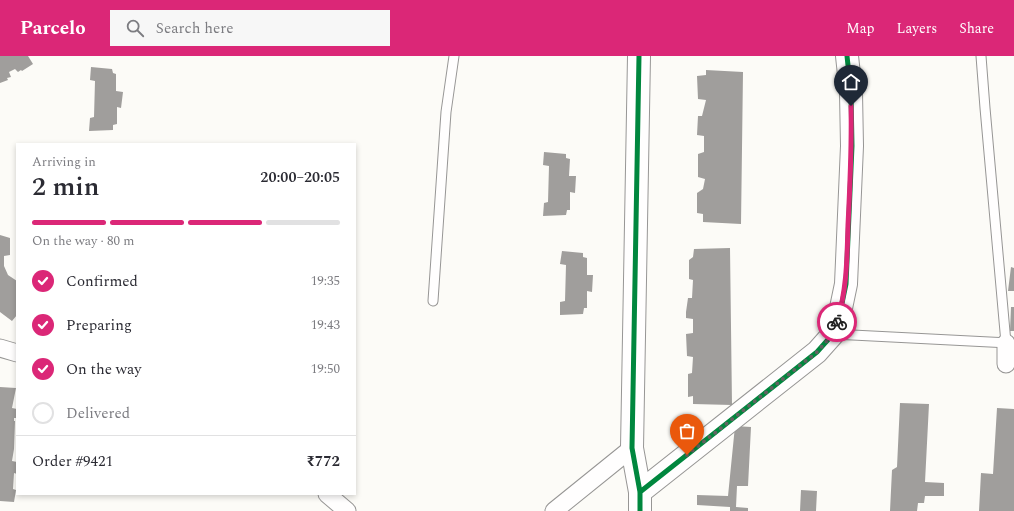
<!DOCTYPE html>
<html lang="en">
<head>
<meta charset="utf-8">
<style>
  :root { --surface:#fff; --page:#f7f7f7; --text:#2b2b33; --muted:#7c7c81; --line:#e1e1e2; --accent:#db2777 }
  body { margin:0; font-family:Spectral,serif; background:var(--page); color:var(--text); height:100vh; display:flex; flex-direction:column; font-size:15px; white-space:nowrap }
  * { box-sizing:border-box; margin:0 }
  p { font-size:13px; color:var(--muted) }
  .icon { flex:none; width:22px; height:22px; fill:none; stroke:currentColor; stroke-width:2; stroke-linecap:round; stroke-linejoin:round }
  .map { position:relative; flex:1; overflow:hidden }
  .sheet { position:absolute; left:16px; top:87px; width:340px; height:352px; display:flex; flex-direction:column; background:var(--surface); border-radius:0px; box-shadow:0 2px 6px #0003 }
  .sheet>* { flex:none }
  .pin { position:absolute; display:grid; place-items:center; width:34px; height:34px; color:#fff; margin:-41px -17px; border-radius:50% 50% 50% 0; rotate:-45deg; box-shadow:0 0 4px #0007 }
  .pin .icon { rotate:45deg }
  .courier { position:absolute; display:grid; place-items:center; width:40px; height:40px; margin:-20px; border:3px solid #db2777; border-radius:50%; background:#fff; color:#222; box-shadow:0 1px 5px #0007 }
  .summary em { font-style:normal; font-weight:600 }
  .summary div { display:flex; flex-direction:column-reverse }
  .summary { display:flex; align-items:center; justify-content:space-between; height:68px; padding:0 16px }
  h1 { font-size:26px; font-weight:600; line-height:30px }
  .bar { display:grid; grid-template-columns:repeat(4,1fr); gap:6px 4px; align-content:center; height:48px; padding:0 16px }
  .bar i { height:5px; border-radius:3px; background:var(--line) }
  .bar .current { background:var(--accent) }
  .bar p { grid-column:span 4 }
  .line { display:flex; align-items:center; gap:10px; padding:0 16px; border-top:1px solid var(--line) }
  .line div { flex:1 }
  ol { padding:0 16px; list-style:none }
  li { display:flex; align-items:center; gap:12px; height:44px }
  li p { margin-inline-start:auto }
  li .icon { padding:4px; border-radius:50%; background:var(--accent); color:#fff; stroke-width:4 }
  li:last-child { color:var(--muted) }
  li i { width:22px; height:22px; border:2px solid var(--line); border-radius:50% }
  header { display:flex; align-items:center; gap:24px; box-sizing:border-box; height:56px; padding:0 20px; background:var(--accent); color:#fff }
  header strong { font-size:19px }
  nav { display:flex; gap:22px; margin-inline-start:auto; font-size:14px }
  .search { width:280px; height:36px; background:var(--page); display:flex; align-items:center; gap:10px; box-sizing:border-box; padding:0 14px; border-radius:0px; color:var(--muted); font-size:15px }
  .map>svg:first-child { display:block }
  .building { fill:#a09e9c }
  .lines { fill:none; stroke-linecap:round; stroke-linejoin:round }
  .service-casing { stroke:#979695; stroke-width:11 }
  .minor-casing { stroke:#979695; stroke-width:19 }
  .tertiary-casing { stroke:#979695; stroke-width:24 }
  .service { stroke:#fffefe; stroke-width:9 }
  .minor { stroke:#fffefe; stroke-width:17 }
  .tertiary { stroke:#fffefe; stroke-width:22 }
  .cycleway-casing { stroke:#fff; stroke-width:8 }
  .cycleway { stroke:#00873e; stroke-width:5 }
  .done { stroke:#636362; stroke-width:4; stroke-dasharray:0 7.2 }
  .route { stroke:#db2777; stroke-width:5 }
</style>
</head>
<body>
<header>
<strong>Parcelo</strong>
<div class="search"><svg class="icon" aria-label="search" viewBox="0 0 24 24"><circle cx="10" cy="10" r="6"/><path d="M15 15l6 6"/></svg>Search here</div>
<nav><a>Map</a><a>Layers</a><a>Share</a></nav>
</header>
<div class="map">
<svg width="1014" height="455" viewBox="0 0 1014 455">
  <rect width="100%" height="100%" fill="#fcfbf7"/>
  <path class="building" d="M 0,0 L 28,0 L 33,8 L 22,15 L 21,14 L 18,16 L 15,13 L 9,16 L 11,21 L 7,22 L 8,24 L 0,27 Z
    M 91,11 L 112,13 L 113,17 L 116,18 L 116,35 L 123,36 L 121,52 L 117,51 L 117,68 L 113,69 L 113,74 L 89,75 L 90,62 L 94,61 L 95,25 L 90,24 Z
    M 706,14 L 743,16 L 741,168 L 703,166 L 703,158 L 697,157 L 697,137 L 703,133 L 705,123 L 698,121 L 698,98 L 704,96 L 704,80 L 697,79 L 698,60 L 702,60 L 706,44 L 698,43 L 697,20 L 706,19 Z
    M 544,96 L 566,98 L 566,102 L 570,103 L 569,120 L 576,120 L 575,137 L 570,136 L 570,154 L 567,154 L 566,159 L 543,160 L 544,147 L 548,146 L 549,110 L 543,109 Z
    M 0,179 L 10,182 L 10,199 L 4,200 L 4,210 L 8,219 L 17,225 L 17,250 L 16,252 L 17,259 L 12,265 L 0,256 Z
    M 730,192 L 732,349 L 693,348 L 693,340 L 688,341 L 688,318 L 692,317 L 693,301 L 687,300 L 686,278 L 693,277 L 693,263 L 686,262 L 686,256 L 688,242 L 692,242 L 693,224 L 689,223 L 689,204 L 693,201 L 694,193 Z
    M 562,195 L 583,197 L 583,201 L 587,202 L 587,219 L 593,219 L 592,236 L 587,235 L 587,252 L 584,252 L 583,258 L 560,259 L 560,246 L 565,245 L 566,209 L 560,208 Z
    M 1011,211 L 1014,212 L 1014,235 L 1008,235 Z
    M 1011,251 L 1014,251 L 1014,275 L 1010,275 Z
    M 0,331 L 16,332 L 12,352 L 17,353 L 17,362 L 14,362 L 14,365 L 15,365 L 14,393 L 12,405 L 17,406 L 17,418 L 14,417 L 13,433 L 16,434 L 14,446 L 0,445 Z
    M 900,347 L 929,348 L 925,426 L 944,427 L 944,440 L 925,440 L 924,447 L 918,447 L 917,455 L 890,455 L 892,414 L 897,411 Z
    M 997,352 L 1014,353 L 1014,455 L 979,455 L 981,417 L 993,418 Z
    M 735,370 L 751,371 L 748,430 L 737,430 L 736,451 L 748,452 L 748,455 L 730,455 L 730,451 L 697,449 L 697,439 L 728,440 Z
    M 801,434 L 817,435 L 816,455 L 800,455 Z"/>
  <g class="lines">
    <g class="service-casing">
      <path id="service" d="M 981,0 L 985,52 L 1006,287
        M 433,245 L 446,56 L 454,0
        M 833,278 L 1009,287"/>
    </g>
    <g class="minor-casing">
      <path id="minor" d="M 0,292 L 17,297
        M 1006,308 L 1006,287
        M 327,438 L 347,455
        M 554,455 L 632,392"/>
    </g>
    <g class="tertiary-casing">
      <path id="tertiary" d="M 639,0 L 632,392 L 640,436 L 640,455
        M 640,436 L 817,296 L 833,278 L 841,252 L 846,228 L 852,90 L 851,37 L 847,0"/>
    </g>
    <use href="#service" class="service"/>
    <use href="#minor" class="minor"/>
    <use href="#tertiary" class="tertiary"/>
    <g class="cycleway-casing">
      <path id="cycleway" d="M 639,0 L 632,392 L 640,436 L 640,455
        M 640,436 L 817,296 L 833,278 L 841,252 L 846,228 L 852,90 L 851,37 L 847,0"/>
    </g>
    <use href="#cycleway" class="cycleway"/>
  </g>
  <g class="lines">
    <path class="done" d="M 687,399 L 817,296 L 833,278 L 837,266"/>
    <path class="route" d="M 837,266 C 847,233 847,203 848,169 C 850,130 852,90 851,50"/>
  </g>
</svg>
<div class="pin" style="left:687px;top:399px;background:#ea580c"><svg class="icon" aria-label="bag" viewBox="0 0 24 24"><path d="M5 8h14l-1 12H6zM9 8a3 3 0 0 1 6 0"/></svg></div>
<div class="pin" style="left:851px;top:50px;background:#1f2937"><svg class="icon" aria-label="home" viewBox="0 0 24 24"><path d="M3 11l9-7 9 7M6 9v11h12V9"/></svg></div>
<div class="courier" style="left:837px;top:266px"><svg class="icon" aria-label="bike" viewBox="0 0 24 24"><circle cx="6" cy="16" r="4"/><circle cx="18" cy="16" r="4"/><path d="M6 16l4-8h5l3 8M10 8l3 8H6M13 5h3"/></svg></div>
<section class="sheet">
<div class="summary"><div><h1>2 min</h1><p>Arriving in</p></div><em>20:00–20:05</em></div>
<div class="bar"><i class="current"></i><i class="current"></i><i class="current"></i><i></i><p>On the way · 80 m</p></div>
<ol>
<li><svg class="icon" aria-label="check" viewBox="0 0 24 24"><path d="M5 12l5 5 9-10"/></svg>Confirmed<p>19:35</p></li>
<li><svg class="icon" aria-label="check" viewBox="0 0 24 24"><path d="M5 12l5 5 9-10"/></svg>Preparing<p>19:43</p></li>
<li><svg class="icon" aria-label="check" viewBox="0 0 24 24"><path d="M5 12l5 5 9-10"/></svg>On the way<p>19:50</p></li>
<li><i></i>Delivered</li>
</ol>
<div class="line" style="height:52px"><div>Order #9421</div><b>₹772</b></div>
</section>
</div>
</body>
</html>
